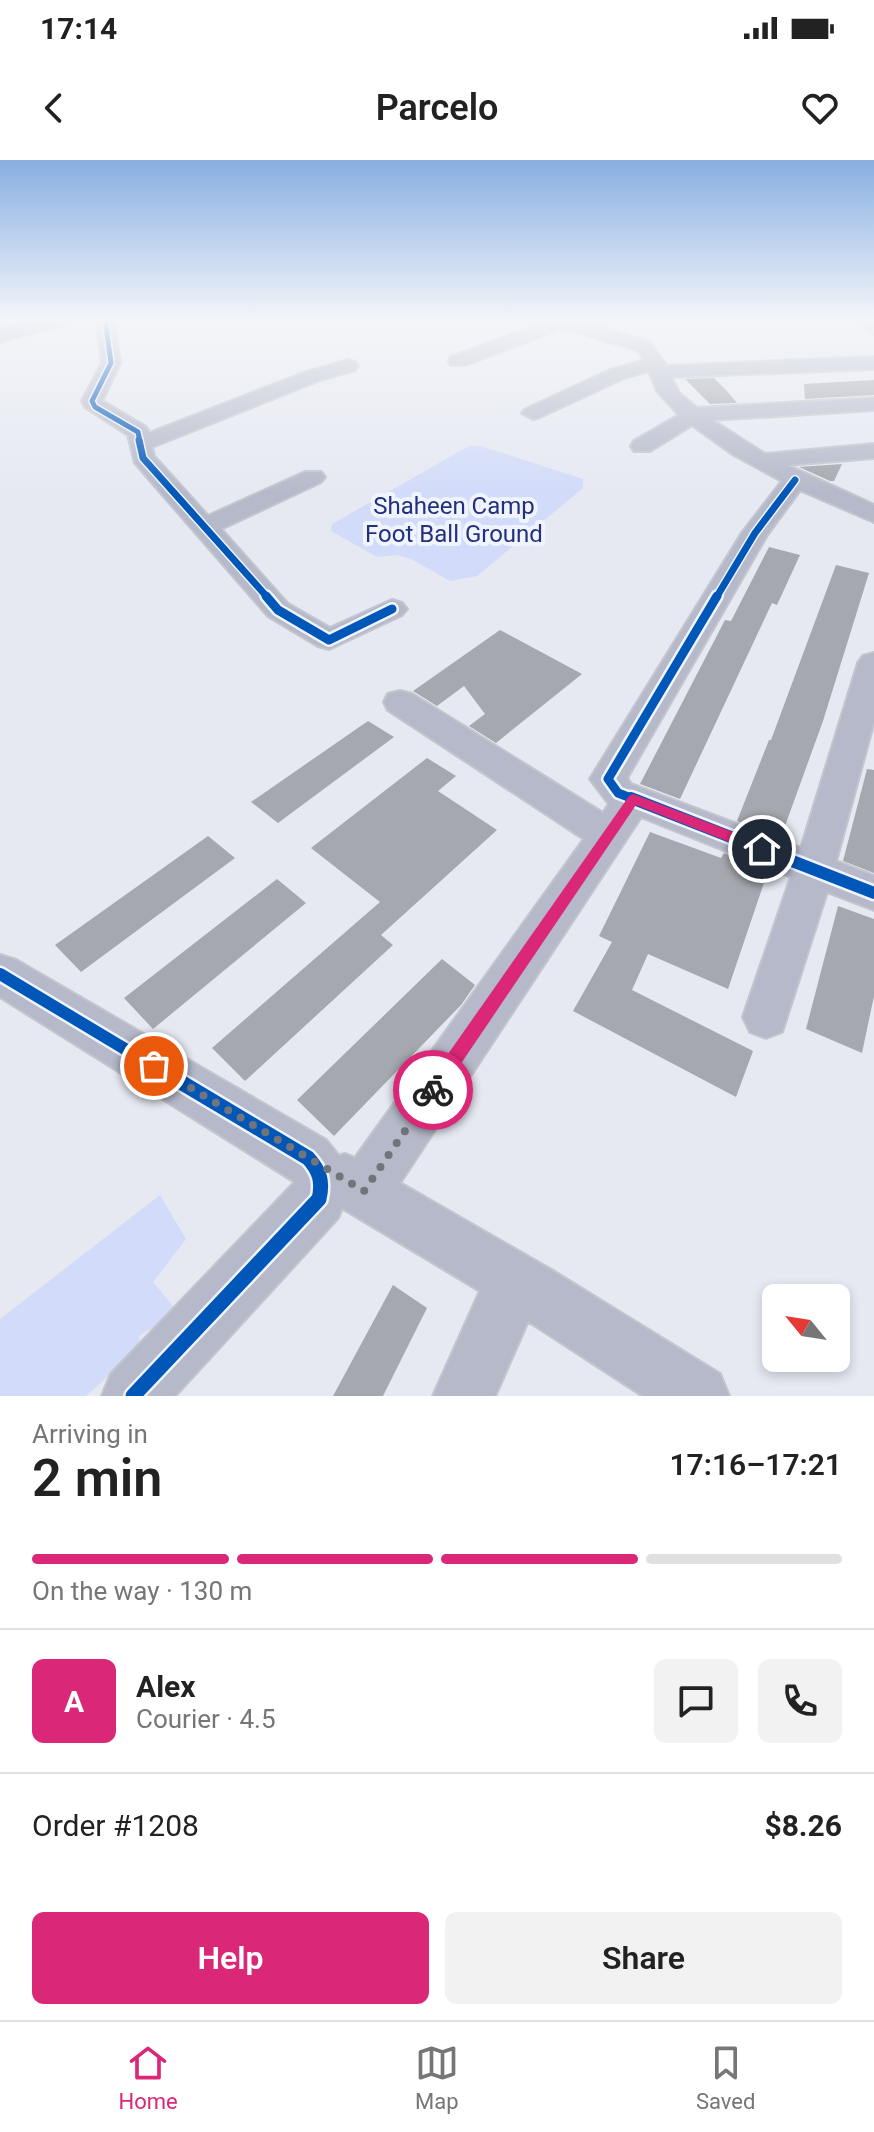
<!DOCTYPE html>
<html lang="en">
<head>
<meta charset="utf-8">
<style>
  :root { --surface:#fff; --page:#f2f2f2; --text:#222; --muted:#767676; --line:#e0e0e0; --accent:#db2777 }
  body { margin:0; font-family:Roboto,sans-serif; background:var(--page); color:var(--text); height:100vh; display:flex; flex-direction:column; font-size:30px; white-space:nowrap }
  * { box-sizing:border-box; margin:0 }
  p { font-size:26px; color:var(--muted) }
  .icon { flex:none; width:44px; height:44px; fill:none; stroke:currentColor; stroke-width:2; stroke-linecap:round; stroke-linejoin:round }
  .map { position:relative; height:1236px; overflow:hidden }
  .details { display:flex; flex-direction:column; background:var(--surface); flex:1 }
  .details>* { flex:none }
  .needle { width:52px; rotate:300deg }
  .buttons { position:absolute; left:762px; top:1124px; display:grid; gap:16px }
  .buttons a { display:grid; place-items:center; width:88px; height:88px; border-radius:12px; background:var(--surface); box-shadow:0 4px 12px #0003; font-size:40px }
  .pin { position:absolute; display:grid; place-items:center; width:68px; height:68px; color:#fff; margin:-34px; border:4px solid #fff; border-radius:50%; box-shadow:0 2px 8px #0007 }
  .courier { position:absolute; display:grid; place-items:center; width:80px; height:80px; margin:-40px; border:6px solid #db2777; border-radius:50%; background:#fff; color:#222; box-shadow:0 2px 10px #0007 }
  .overview em { font-style:normal; font-weight:600 }
  .overview div { display:flex; flex-direction:column-reverse }
  .overview { display:flex; align-items:center; justify-content:space-between; height:136px; padding:0 32px }
  h1 { font-size:52px; font-weight:600; line-height:60px }
  .bar { display:grid; grid-template-columns:repeat(4,1fr); gap:12px 8px; align-content:center; height:96px; padding:0 32px }
  .bar i { height:10px; border-radius:6px; background:var(--line) }
  .bar .on { background:var(--accent) }
  .bar p { grid-column:span 4 }
  .line { display:flex; align-items:center; gap:20px; padding:0 32px; border-top:2px solid var(--line) }
  .line div { flex:1 }
  .round { display:grid; place-items:center; flex:none; width:84px; height:84px; border-radius:12px; background:var(--page) }
  .cta { display:flex; gap:16px; margin-top:auto; padding:16px 32px }
  .cta a { flex:1; height:92px; border-radius:12px; background:var(--accent); color:#fff; font-size:32px; font-weight:600; line-height:92px; text-align:center }
  .cta a+a { background:var(--page); color:var(--text) }
  .status { display:flex; justify-content:space-between; align-items:center; height:56px; padding:0 40px; background:var(--surface); direction:ltr }
  .status svg { height:22px; fill:currentColor }
  header { display:flex; justify-content:space-between; align-items:center; height:104px; padding:0 32px; background:var(--surface); font-size:36px; font-weight:600 }
  .dock { display:flex; justify-content:space-around; align-items:center; height:112px; border-top:2px solid var(--line); background:var(--surface); font-size:22px; color:var(--muted) }
  .dock a { display:grid; justify-items:center; gap:4px }
  .dock .on { color:var(--accent) }
  .map>svg:first-child { display:block }
  .green { fill:#d2dbf9 }
  .building { fill:#a5a8ae }
  .lines { fill:none; stroke-linecap:round; stroke-linejoin:round }
  .minor-casing { stroke:#c3c6cd; stroke-width:4 }
  .highway-casing { stroke:#c3c6cd; stroke-width:4 }
  .minor { fill:#b5b9c9; fill-rule:evenodd }
  .highway { fill:#a9aec2; fill-rule:evenodd }
  .cycleway-far4-casing { stroke:#f0f4fe; stroke-width:8 }
  .cycleway-far3-casing { stroke:#f0f4fe; stroke-width:10 }
  .cycleway-far2-casing { stroke:#f0f4fe; stroke-width:14 }
  .cycleway-far1-casing { stroke:#f0f4fe; stroke-width:17 }
  .cycleway-casing { stroke:#f0f4fe; stroke-width:20 }
  .cycleway-far4 { stroke:#0057b8; stroke-width:5 }
  .cycleway-far3 { stroke:#0057b8; stroke-width:7 }
  .cycleway-far2 { stroke:#0057b8; stroke-width:9 }
  .cycleway-far1 { stroke:#0057b8; stroke-width:12 }
  .cycleway { stroke:#0057b8; stroke-width:15 }
  .route { fill:#db2777 }
  .done { stroke:#72747c; stroke-width:8; stroke-dasharray:0 14.4 }
  .labels { text-anchor:middle; stroke-width:8; stroke-linejoin:round; paint-order:stroke }
  .far-park-label { font-size:24px; fill:#23307c; stroke:#f0f4fe }
</style>
</head>
<body>
<div class="status"><b>17:14</b><svg viewBox="0 0 49 12"><path d="M0 12V9h3v3zM5 12V6h3v6zM10 12V3h3v9zM15 12V0h3v12zM26 1h20v11H26zM47 4h2v5h-2z"/></svg></div>
<header><svg class="icon" aria-label="back" viewBox="0 0 24 24"><path d="M15 5l-7 7 7 7"/></svg>Parcelo<svg class="icon" aria-label="heart" viewBox="0 0 24 24"><path d="M12 20l-8-8c-3-5 5-10 8-4 3-6 11-1 8 4z"/></svg></header>
<div class="map">
<svg width="874" height="1236" viewBox="0 0 874 1236">
  <rect width="100%" height="100%" fill="#e6e9f2"/>
  <path class="green" d="M 469,286 L 481,286 L 583,319 L 583,328 L 477,416 L 450,421 L 411,399 L 398,395 L 377,397 L 331,371 L 332,364 Z
    M 160,1035 L 186,1079 L 153,1122 L 178,1152 L 139,1176 L 140,1188 L 86,1236 L 0,1236 L 0,1159 Z"/>
  <path class="building" d="M 714,218 L 726,230 L 737,243 L 710,244 L 685,219 Z
    M 874,220 L 874,235 L 805,239 L 804,224 Z
    M 842,304 L 834,321 L 830,321 L 799,307 Z
    M 769,387 L 800,395 L 777,445 L 772,443 L 680,639 L 640,624 L 725,460 L 731,461 Z
    M 836,405 L 869,413 L 823,561 L 781,677 L 737,661 L 769,580 L 771,580 Z
    M 500,470 L 582,514 L 496,583 L 469,566 L 485,554 L 464,526 L 437,546 L 413,531 Z
    M 368,561 L 394,577 L 278,663 L 251,642 Z
    M 427,598 L 456,616 L 438,631 L 497,670 L 381,775 L 393,785 L 245,921 L 212,888 L 380,742 L 311,688 Z
    M 867,609 L 874,610 L 874,713 L 843,701 Z
    M 650,672 L 721,698 L 724,693 L 768,711 L 728,829 L 648,794 L 632,830 L 753,891 L 736,937 L 573,851 L 612,782 L 599,776 Z
    M 208,676 L 235,698 L 81,812 L 55,785 Z
    M 277,719 L 306,743 L 153,869 L 124,838 Z
    M 838,746 L 874,759 L 874,836 L 862,893 L 806,869 Z
    M 442,799 L 475,825 L 461,845 L 334,976 L 297,940 Z
    M 393,1125 L 427,1148 L 383,1236 L 333,1236 Z"/>
  <g class="lines">
    <g class="minor-casing">
      <path id="minor" d="M 96,159 L 114,159 L 120,203 L 102,241 L 146,267 L 149,273 L 306,212 L 348,200 L 355,202 L 358,206 L 355,210 L 320,220 L 152,287 L 154,296 L 208,356 L 305,312 L 321,312 L 325,317 L 321,322 L 221,369 L 288,444 L 330,468 L 392,440 L 402,443 L 407,449 L 402,455 L 329,489 L 318,486 L 268,456 L 135,303 L 128,275 L 85,247 L 82,241 L 102,203 Z
        M 545,159 L 573,159 L 649,182 L 667,206 L 874,197 L 874,209 L 671,217 L 679,233 L 697,248 L 874,238 L 874,250 L 712,260 L 765,294 L 874,284 L 874,298 L 787,305 L 874,345 L 874,362 L 800,330 L 767,375 L 627,618 L 631,624 L 801,688 L 858,503 L 863,496 L 874,493 L 874,561 L 836,701 L 874,716 L 874,750 L 827,732 L 782,872 L 766,878 L 750,872 L 743,857 L 791,717 L 641,657 L 400,1023 L 553,1111 L 720,1214 L 729,1236 L 643,1236 L 528,1161 L 495,1236 L 433,1236 L 480,1131 L 342,1048 L 338,1058 L 175,1236 L 102,1236 L 111,1214 L 295,1022 L 0,837 L 0,795 L 16,800 L 326,980 L 339,996 L 345,994 L 355,998 L 584,679 L 388,550 L 384,542 L 388,534 L 400,531 L 412,534 L 603,653 L 609,644 L 590,619 L 742,373 L 782,321 L 734,295 L 692,265 L 650,291 L 634,291 L 631,286 L 634,281 L 679,255 L 657,231 L 649,211 L 624,218 L 540,257 L 533,259 L 522,253 L 526,249 L 610,210 L 645,200 L 637,190 L 563,168 L 465,205 L 451,205 L 449,201 L 451,197 L 546,162 Z
        M 852,159 L 872,159 L 874,174 Z"/>
    </g>
    <g class="highway-casing">
      <path id="highway" d="M 37,159 L 75,159 L 72,163 L 0,182 L 0,168 Z"/>
    </g>
    <use href="#minor" class="minor"/>
    <use href="#highway" class="highway"/>
    <g class="cycleway-far4-casing">
      <path id="cycleway-far4" d="M 105,159 L 111,203 L 92,241 L 95,247 L 138,272 L 140,282"/>
    </g>
    <g class="cycleway-far3-casing">
      <path id="cycleway-far3" d="M 139,280 L 143,298 L 268,438
        M 716,438 L 755,373 L 795,320"/>
    </g>
    <g class="cycleway-far2-casing">
      <path id="cycleway-far2" d="M 266,436 L 278,450 L 329,480 L 392,449
        M 636,640 L 618,633 L 608,619 L 717,436"/>
    </g>
    <g class="cycleway-far1-casing">
      <path id="cycleway-far1" d="M 631,638 L 874,733
        M 0,814 L 145,901"/>
    </g>
    <g class="cycleway-casing">
      <path id="cycleway" d="M 133,1236 L 319,1039 C 323,1022 320,1011 308,998 L 142,899"/>
    </g>
    <use href="#cycleway-far4" class="cycleway-far4"/>
    <use href="#cycleway-far3" class="cycleway-far3"/>
    <use href="#cycleway-far2" class="cycleway-far2"/>
    <use href="#cycleway-far1" class="cycleway-far1"/>
    <use href="#cycleway" class="cycleway"/>
  </g>
  <linearGradient id="sky" x2="0" y2="1"><stop stop-color="#88afe1"/><stop offset="0.48" stop-color="#f4f5f9"/><stop offset="1" stop-color="#f4f5f9" stop-opacity="0"/></linearGradient>
  <rect width="874" height="332" fill="url(#sky)"/>
  <path class="route" d="M 633,634 L 767,685 L 769,689 L 762,694 L 757,693 L 636,645 L 439,936 L 433,938 L 427,936 L 424,930 L 427,924 L 629,636 Z"/>
  <g class="lines">
    <path class="done" d="M 154,906 L 364,1031 L 433,930"/>
  </g>
  <g class="labels">
    <g class="far-park-label">
      <text x="454" y="354">Shaheen Camp<tspan x="454" dy="28">Foot Ball Ground</tspan></text>
    </g>
  </g>
</svg>
<div class="buttons">
<a><svg class="needle" viewBox="-14 -14 28 28"><path d="M0-13l5 13h-10z" fill="#e53935"/><path d="M0 13l5-13h-10z" fill="#767676"/></svg></a>
</div>
<div class="pin" style="left:154px;top:906px;background:#ea580c"><svg class="icon" aria-label="bag" viewBox="0 0 24 24"><path d="M5 8h14l-1 12H6zM9 8a3 3 0 0 1 6 0"/></svg></div>
<div class="pin" style="left:762px;top:689px;background:#1f2937"><svg class="icon" aria-label="home" viewBox="0 0 24 24"><path d="M3 11l9-7 9 7M6 9v11h12V9"/></svg></div>
<div class="courier" style="left:433px;top:930px"><svg class="icon" aria-label="bike" viewBox="0 0 24 24"><circle cx="6" cy="16" r="4"/><circle cx="18" cy="16" r="4"/><path d="M6 16l4-8h5l3 8M10 8l3 8H6M13 5h3"/></svg></div>
</div>
<section class="details">
<div class="overview"><div><h1>2 min</h1><p>Arriving in</p></div><em>17:16–17:21</em></div>
<div class="bar"><i class="on"></i><i class="on"></i><i class="on"></i><i></i><p>On the way · 130 m</p></div>
<div class="line" style="height:144px"><b class="round" style="background:var(--accent);color:#fff">A</b><div><b>Alex</b><p>Courier · 4.5</p></div><a class="round"><svg class="icon" aria-label="chat" viewBox="0 0 24 24"><path d="M4 5h16v11H9l-5 4z"/></svg></a><a class="round"><svg class="icon" aria-label="phone" viewBox="0 0 24 24"><path d="M5 4h4l2 5-3 2q2 4 5 5l2-3 5 2v4C11 20 4 13 5 4z"/></svg></a></div>
<div class="line" style="height:104px"><div>Order #1208</div><b>$8.26</b></div>
<div class="cta"><a>Help</a><a>Share</a></div>
</section>
<nav class="dock">
<a class="on"><svg class="icon" aria-label="home" viewBox="0 0 24 24"><path d="M3 11l9-7 9 7M6 9v11h12V9"/></svg>Home</a>
<a><svg class="icon" aria-label="map" viewBox="0 0 24 24"><path d="M3 6l6-2 6 2 6-2v14l-6 2-6-2-6 2zM9 4v14M15 6v14"/></svg>Map</a>
<a><svg class="icon" aria-label="saved" viewBox="0 0 24 24"><path d="M7 4h10v16l-5-4-5 4z"/></svg>Saved</a>
</nav>
</body>
</html>
